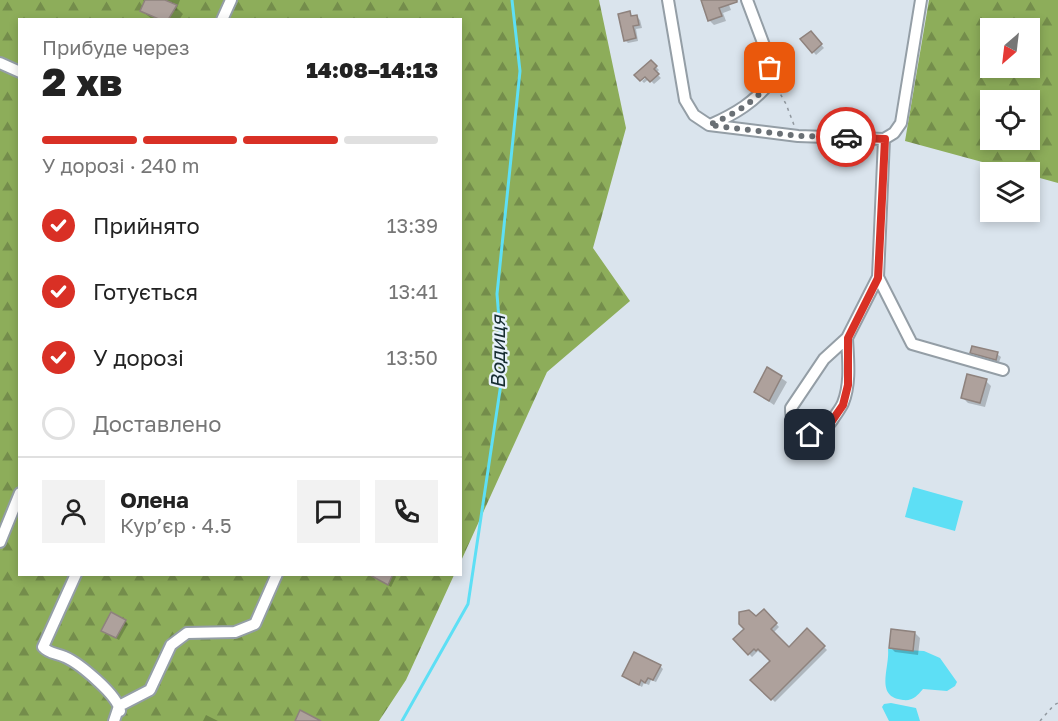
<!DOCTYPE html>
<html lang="uk">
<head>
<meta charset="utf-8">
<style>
  :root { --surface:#fff; --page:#f2f2f2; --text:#222; --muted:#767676; --line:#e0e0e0; --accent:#d93025 }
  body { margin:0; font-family:"Golos Text",sans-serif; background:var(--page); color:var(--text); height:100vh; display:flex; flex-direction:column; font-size:22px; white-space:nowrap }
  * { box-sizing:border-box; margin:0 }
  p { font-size:20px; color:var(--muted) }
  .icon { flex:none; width:33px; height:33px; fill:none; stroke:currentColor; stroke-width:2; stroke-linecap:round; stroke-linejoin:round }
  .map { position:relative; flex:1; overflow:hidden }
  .sheet { position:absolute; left:18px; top:18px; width:444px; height:558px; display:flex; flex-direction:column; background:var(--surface); border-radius:0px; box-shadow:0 3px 9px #0003 }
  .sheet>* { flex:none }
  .needle { width:39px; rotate:208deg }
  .controls { position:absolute; left:980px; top:18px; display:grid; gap:12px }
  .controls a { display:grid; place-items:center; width:60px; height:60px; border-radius:0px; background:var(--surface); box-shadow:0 3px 9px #0003; font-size:30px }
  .pin { position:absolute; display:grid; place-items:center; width:51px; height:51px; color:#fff; margin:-26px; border-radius:12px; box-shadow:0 3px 9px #0006 }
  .courier { position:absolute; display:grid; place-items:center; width:60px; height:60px; margin:-30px; border:4px solid #d93025; border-radius:50%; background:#fff; color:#222; box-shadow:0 2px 8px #0007 }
  .summary em { font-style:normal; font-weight:800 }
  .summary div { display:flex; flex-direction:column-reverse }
  .summary { display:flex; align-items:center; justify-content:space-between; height:102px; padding:0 24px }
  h1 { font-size:39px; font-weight:800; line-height:45px }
  .bar { display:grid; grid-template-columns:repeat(4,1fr); gap:9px 6px; align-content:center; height:72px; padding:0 24px }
  .bar i { height:8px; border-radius:4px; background:var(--line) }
  .bar .active { background:var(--accent) }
  .bar p { grid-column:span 4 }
  .line { display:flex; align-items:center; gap:15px; padding:0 24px; border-top:2px solid var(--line) }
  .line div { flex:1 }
  .round { display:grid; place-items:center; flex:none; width:63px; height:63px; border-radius:0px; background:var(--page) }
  ol { padding:0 24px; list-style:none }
  li { display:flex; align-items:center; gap:18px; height:66px }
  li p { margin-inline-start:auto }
  li .icon { padding:6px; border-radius:50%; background:var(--accent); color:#fff; stroke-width:4 }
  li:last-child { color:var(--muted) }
  li i { width:33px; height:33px; border:3px solid var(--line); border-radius:50% }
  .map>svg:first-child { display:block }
  .forest { fill:url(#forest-firs); fill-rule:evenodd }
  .water { fill:#5ddff5 }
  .shadow { fill:#0003 }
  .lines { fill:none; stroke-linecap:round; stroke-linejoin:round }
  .stream { stroke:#5ddff5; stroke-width:3 }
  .building { fill:#aea19c; stroke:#8e827d; stroke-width:1.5 }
  .minor-casing { stroke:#949ea6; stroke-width:14 }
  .path { stroke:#91989f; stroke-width:1.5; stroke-dasharray:3 4.5; stroke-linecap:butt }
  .minor { stroke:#fff; stroke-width:10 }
  .done { stroke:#6a7075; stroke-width:6; stroke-dasharray:0 10.8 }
  .route { stroke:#d93025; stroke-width:8 }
  .labels { text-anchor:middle; stroke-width:4.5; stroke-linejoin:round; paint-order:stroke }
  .water-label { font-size:20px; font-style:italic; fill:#172d31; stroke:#e7f1fa }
</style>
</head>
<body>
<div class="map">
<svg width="1058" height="721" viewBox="0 0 1058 721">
  <defs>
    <pattern id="forest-firs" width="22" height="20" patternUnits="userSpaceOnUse" patternTransform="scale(1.5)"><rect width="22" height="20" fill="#8dad5a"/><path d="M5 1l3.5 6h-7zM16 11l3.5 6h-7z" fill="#748d4b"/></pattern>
  </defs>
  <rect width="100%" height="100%" fill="#dae4ed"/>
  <path class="forest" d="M 0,0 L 599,0 L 626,128 L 593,248 L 630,301 L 547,372 L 461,561 L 460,20 L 20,20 L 20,574 L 454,575 L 406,680 L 379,721 L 0,721 Z
    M 929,0 L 1058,0 L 1058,183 L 1029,175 L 1029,172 L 1019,172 L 905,141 ZM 990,28 L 1029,28 L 1029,68 L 990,68 ZM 990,100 L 1029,100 L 1029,140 L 990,140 Z"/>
  <path class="water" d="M 913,487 L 963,501 L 955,531 L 905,517 Z
    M 888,649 L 924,651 L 940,658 L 957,682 L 955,686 L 947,691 L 923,689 C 917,696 913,701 903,700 C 874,697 890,668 888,649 Z
    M 891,703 L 916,708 L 920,721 L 889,721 L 882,707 L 884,704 Z"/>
  <path class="shadow" d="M 143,0 L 180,0 L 177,8 L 183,14 L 179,20 L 153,20 L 141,10 L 145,3 Z
    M 703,0 L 727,0 L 731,10 L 723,13 L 726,21 L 714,25 L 709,20 Z
    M 629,12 L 633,17 L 637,17 L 640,20 L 642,28 L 636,29 L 638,41 L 628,43 L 625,40 Z
    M 810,33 L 824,48 L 816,55 L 802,39 Z
    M 651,62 L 659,70 L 656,73 L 661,78 L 654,84 L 649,79 L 644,83 L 642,81 L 652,73 Z
    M 971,352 L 997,354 L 1001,357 L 999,362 L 975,355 Z
    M 768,369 L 787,382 L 774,405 L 755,392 Z
    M 986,381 L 991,386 L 985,407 L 968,403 L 962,397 Z
    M 369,574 L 394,574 L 396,577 L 391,587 Z
    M 764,611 L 779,627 L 773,633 L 789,649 L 807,630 L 827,650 L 775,702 L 752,680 L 772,661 L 762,651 L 760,653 L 758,651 L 752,657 L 735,639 Z
    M 125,621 L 128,624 L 119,640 L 103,631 Z
    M 915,633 L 920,638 L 918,655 L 895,652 L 890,647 Z
    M 660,666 L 663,669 L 656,682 L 651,680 L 649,685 L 644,683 L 642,687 L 624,676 Z
    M 206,715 L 218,721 L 203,721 Z"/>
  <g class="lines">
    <path class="stream" d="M 402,721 L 468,604 L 503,370 L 497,294 L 520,71 L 512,0"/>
  </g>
  <path class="building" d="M 145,0 L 165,0 L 177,5 L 168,20 L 161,20 L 140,11 Z
    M 701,0 L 737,0 L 737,2 L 719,8 L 722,16 L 708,21 Z
    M 630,11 L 631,16 L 637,15 L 639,25 L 633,26 L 636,38 L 624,41 L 618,14 Z
    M 811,31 L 822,44 L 812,53 L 800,39 Z
    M 651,60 L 657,66 L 654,69 L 659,74 L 650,82 L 645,77 L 640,81 L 634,75 Z
    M 972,346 L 998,352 L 996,360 L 970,353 Z
    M 767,367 L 782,376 L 769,401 L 754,392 Z
    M 967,374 L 987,379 L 980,403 L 961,398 Z
    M 368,574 L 393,574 L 388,585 Z
    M 764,609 L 777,623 L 771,629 L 789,647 L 807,628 L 825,646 L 771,700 L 750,680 L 770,661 L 758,649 L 756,651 L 754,649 L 748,655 L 733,639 L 744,629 L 739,624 L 739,612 L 749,610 L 756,616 Z
    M 111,612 L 126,620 L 116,638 L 101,631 Z
    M 891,629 L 915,632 L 913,651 L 889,648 Z
    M 634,652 L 661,665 L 653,680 L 648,678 L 645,683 L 641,680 L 639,685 L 622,676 Z
    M 300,710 L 321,721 L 295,721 Z"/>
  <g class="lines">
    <g class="minor-casing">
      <path id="minor" d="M 668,0 L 685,100 L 694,115 L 709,125 L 798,136 L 884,139 L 894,133 L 901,123 L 921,0
        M 222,20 L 231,0
        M 0,63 L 20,72
        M 710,125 C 735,114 755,102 772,80 L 768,56 L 747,0
        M 884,139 L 878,277 L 912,344 L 1003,370
        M 847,338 C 848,359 851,383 843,403 C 841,408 836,414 833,419 C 822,434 817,439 800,428 C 792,423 791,417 791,408 L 824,359 L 847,338 L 878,277
        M 0,542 L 20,493
        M 76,574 L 43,647 C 49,654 57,653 65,657 C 79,663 118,695 120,711
        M 114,721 L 119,706 L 150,690 L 171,645 L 187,633 L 235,632 L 255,624 L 277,574"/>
    </g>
    <path class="path" d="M 777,88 L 786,104 L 794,125
      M 1040,721 L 1054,705 L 1058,703"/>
    <use href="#minor" class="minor"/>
  </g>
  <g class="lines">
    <path class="done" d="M 770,68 L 772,80 C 755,102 735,114 709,125 L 798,136 L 846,137"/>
    <path class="route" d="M 810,435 L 818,434 L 825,431 L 843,405 L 848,385 L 848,338 L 878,278 L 885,139 L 846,137"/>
  </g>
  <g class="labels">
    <g class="water-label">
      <text transform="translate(498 352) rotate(-90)" y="7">Водиця</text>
    </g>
  </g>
</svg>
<div class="controls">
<a><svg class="needle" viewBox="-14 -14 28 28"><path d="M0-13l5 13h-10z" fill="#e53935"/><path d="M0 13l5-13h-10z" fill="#767676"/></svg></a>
<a><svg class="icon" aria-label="locate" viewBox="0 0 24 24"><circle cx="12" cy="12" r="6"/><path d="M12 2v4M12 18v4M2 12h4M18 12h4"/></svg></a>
<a><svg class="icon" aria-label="layers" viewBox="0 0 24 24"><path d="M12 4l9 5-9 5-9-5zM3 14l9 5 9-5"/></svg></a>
</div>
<div class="pin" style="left:770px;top:68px;background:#ea580c"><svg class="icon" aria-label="bag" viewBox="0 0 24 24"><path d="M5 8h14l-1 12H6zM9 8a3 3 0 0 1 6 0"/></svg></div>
<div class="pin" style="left:810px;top:435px;background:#1f2937"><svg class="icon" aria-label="home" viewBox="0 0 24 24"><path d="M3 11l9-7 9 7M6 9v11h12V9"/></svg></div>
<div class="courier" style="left:846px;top:137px"><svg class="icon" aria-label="car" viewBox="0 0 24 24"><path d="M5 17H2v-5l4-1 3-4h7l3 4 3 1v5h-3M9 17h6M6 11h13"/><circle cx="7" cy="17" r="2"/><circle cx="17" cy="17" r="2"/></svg></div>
<section class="sheet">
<div class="summary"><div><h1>2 хв</h1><p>Прибуде через</p></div><em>14:08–14:13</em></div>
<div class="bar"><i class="active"></i><i class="active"></i><i class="active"></i><i></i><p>У дорозі · 240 m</p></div>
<ol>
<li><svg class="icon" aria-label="check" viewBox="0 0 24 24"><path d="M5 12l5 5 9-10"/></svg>Прийнято<p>13:39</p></li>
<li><svg class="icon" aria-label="check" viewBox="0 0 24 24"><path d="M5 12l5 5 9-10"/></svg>Готується<p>13:41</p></li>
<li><svg class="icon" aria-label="check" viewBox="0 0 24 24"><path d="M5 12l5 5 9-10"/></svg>У дорозі<p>13:50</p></li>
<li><i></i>Доставлено</li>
</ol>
<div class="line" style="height:108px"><a class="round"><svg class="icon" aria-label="person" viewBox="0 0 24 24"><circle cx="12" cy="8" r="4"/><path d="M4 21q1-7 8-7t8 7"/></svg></a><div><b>Олена</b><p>Кур’єр · 4.5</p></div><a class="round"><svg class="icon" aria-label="chat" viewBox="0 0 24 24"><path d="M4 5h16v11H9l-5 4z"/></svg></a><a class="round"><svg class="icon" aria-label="phone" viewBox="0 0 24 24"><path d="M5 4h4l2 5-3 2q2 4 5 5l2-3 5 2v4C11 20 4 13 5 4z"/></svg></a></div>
</section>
</div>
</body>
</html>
